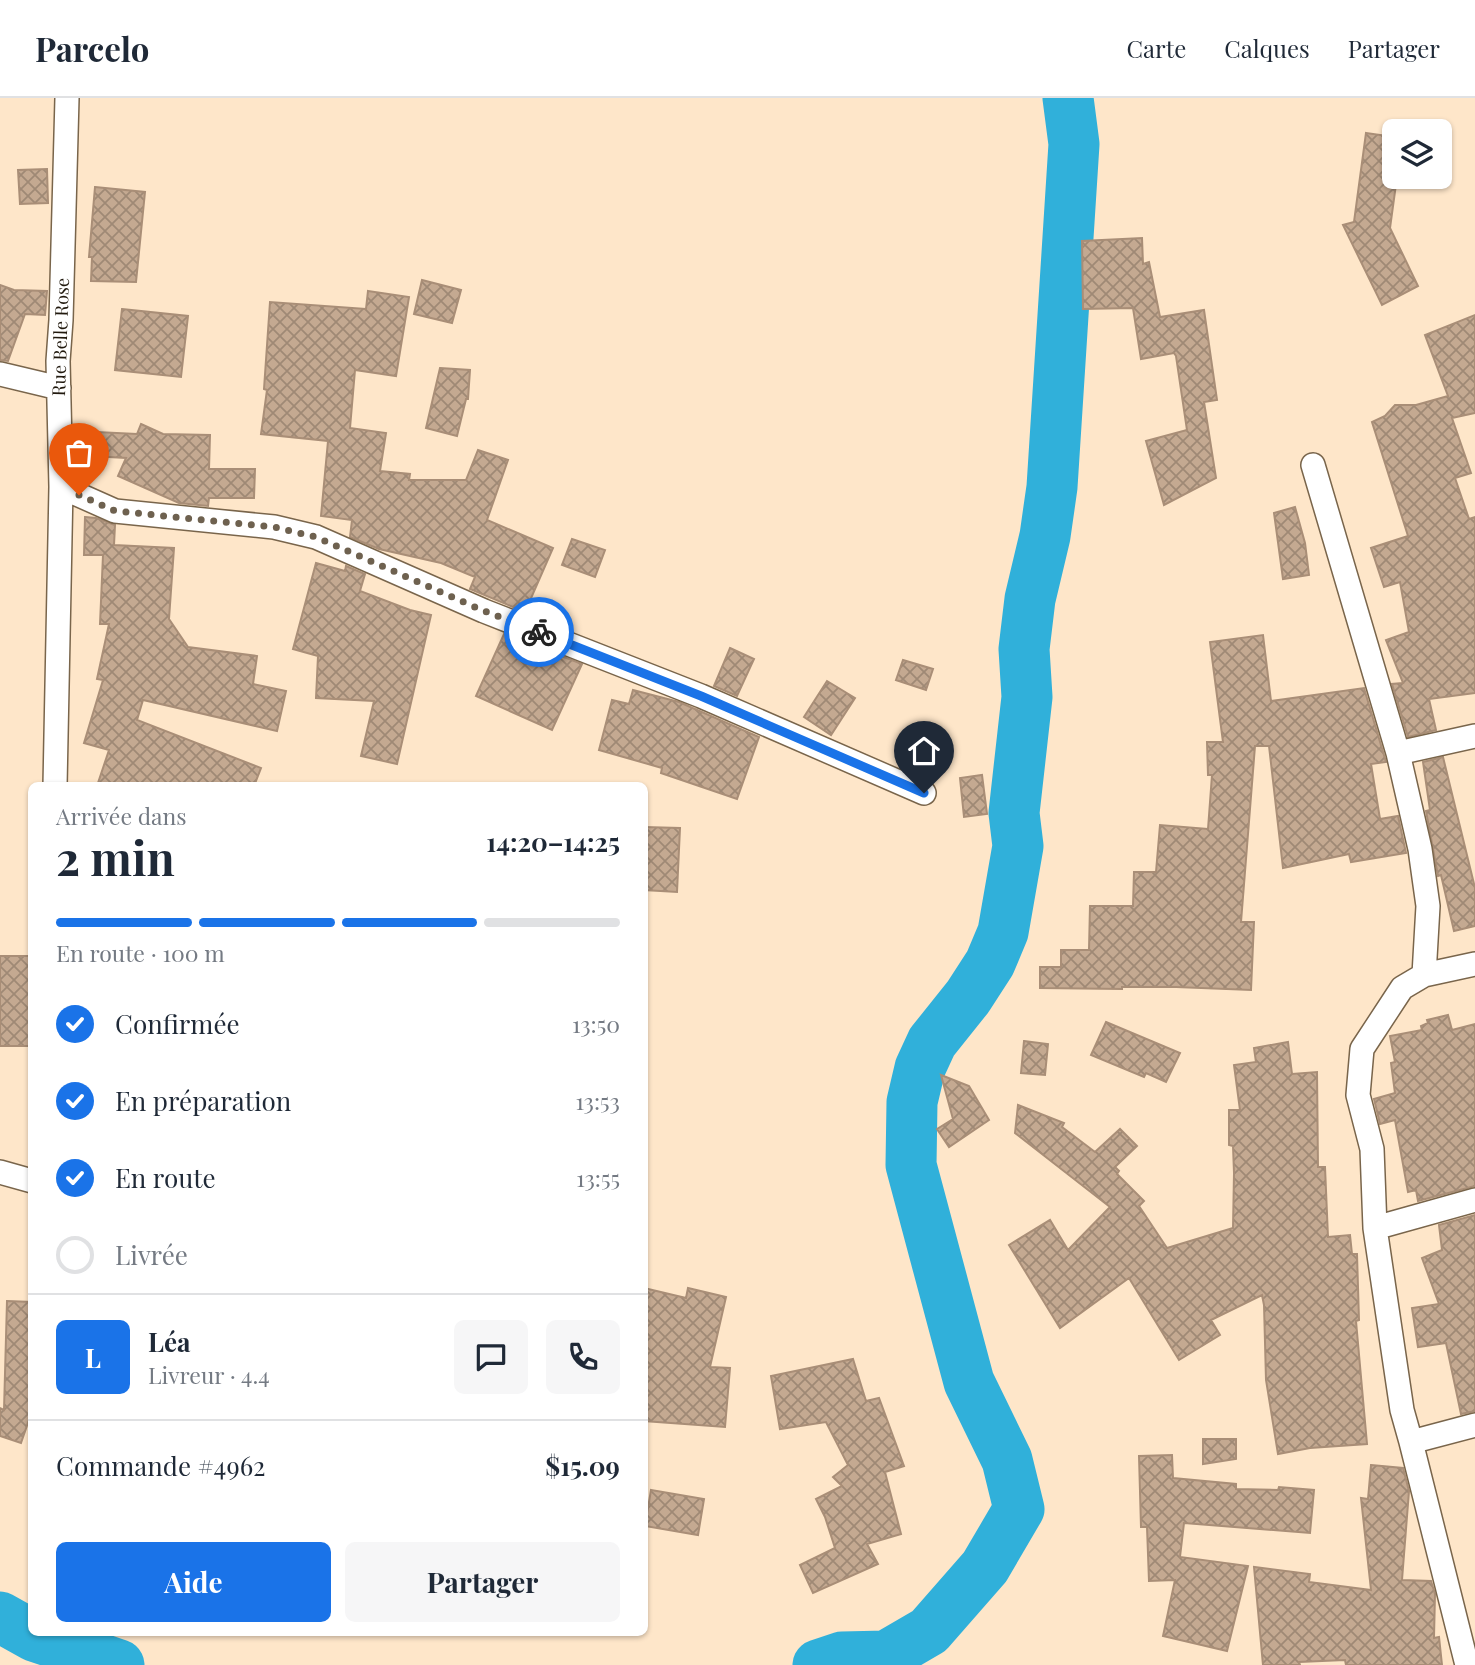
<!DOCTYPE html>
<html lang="fr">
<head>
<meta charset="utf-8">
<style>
  :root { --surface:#fff; --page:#f6f6f7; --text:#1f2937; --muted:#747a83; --line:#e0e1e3; --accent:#1a73e8 }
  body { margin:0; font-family:"Playfair Display",serif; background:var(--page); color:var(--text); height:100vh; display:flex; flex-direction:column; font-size:26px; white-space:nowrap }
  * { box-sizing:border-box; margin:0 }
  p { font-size:23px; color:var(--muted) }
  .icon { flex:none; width:38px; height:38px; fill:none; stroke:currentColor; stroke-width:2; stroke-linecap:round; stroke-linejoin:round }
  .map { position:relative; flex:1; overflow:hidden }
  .drawer { position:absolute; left:28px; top:684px; width:620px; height:854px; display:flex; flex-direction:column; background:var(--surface); border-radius:10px; box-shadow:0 2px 5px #0004 }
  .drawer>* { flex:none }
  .fabs { position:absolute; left:1382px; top:21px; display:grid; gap:14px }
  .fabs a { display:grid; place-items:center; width:70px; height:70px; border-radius:10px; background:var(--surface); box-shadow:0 2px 5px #0004; font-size:35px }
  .pin { position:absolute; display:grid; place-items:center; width:60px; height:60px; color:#fff; margin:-72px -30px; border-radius:50% 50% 50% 0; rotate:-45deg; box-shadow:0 0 7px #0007 }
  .pin .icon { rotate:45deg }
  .courier { position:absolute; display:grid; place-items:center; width:70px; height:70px; margin:-35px; border:5px solid #1a73e8; border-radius:50%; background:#fff; color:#222; box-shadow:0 2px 9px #0007 }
  .headline em { font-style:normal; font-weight:700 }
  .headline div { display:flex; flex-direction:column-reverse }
  .headline { display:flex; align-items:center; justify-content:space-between; height:119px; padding:0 28px }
  h1 { font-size:46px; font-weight:700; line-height:52px }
  .bar { display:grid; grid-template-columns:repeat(4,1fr); gap:10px 7px; align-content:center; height:84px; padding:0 28px }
  .bar i { height:9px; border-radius:5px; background:var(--line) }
  .bar .on { background:var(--accent) }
  .bar p { grid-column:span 4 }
  .line { display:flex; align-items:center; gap:18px; padding:0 28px; border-top:2px solid var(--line) }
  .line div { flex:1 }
  .round { display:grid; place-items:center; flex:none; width:74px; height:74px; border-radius:10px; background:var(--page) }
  ol { padding:0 28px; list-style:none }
  li { display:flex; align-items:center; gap:21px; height:77px }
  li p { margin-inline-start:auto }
  li .icon { padding:7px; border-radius:50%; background:var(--accent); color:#fff; stroke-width:4 }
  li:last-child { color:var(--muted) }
  li i { width:38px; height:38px; border:4px solid var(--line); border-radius:50% }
  .primary-button { display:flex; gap:14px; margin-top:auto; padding:14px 28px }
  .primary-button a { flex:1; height:80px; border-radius:10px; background:var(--accent); color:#fff; font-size:28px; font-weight:700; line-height:80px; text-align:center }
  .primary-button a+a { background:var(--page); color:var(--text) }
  header { display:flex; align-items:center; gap:42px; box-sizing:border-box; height:98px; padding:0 35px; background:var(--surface); border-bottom:2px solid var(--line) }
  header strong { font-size:33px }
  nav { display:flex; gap:38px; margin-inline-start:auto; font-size:24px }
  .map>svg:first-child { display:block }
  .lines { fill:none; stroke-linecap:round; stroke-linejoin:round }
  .river { stroke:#30b0da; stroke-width:51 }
  .building { fill:url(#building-cross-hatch); stroke:#a98e77; stroke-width:2 }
  .street-casing { stroke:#79654b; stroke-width:26 }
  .street { stroke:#fff; stroke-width:23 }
  .done { stroke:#6e614f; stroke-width:7; stroke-dasharray:0 12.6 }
  .route { stroke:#1a73e8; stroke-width:9 }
  .labels { text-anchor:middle; stroke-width:5; stroke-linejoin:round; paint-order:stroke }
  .street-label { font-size:18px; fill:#21190e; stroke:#fff }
</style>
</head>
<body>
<header>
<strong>Parcelo</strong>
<nav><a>Carte</a><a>Calques</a><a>Partager</a></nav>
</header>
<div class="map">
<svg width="1475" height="1567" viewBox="0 0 1475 1567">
  <defs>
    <pattern id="building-cross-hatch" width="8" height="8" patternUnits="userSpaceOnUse" patternTransform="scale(1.75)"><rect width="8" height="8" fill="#c4a991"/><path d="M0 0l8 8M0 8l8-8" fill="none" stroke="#9f8975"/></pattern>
  </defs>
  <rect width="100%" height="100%" fill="#fee6c9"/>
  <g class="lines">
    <path class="river" d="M 0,1519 L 34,1538 L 119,1567
      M 818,1567 L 842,1559 L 886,1558 L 929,1533 L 985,1469 L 1019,1411 L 1007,1362 L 969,1284 L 911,1067 L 912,1004 L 920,970 L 932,944 L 968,899 L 990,865 L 1003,834 L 1018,748 L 1014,715 L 1027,599 L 1024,551 L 1030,501 L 1045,438 L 1052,389 L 1074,46 L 1068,0"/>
  </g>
  <path class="building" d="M 1366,35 L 1395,39 L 1395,79 L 1397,79 L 1390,130 L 1418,188 L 1382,207 L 1343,127 L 1354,124 Z
    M 47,71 L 48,105 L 20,106 L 18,72 Z
    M 95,89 L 145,94 L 136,184 L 91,183 L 92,159 L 89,159 Z
    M 1142,140 L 1143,166 L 1149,164 L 1160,219 L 1204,212 L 1217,302 L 1204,304 L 1216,380 L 1164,407 L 1146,343 L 1187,332 L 1176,258 L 1174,255 L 1141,261 L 1133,210 L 1083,211 L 1082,143 Z
    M 422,182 L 461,192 L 452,225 L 414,216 Z
    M 0,187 L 14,192 L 47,193 L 45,217 L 25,216 L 8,263 L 0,262 Z
    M 368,193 L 409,199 L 396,278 L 355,272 L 350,330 L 386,335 L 380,373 L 410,376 L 409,382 L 466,382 L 478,352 L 508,362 L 487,422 L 553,450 L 525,514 L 470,491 L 475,479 L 441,465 L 379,451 L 350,439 L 352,422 L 321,418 L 328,343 L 261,336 L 267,292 L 264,291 L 270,204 L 366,211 Z
    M 122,211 L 188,218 L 181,279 L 115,272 Z
    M 1475,217 L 1475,315 L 1452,320 L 1471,375 L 1455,380 L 1469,421 L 1475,419 L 1475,595 L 1429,601 L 1436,632 L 1408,639 L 1392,586 L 1403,585 L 1386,542 L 1409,534 L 1400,484 L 1384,489 L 1371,450 L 1408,438 L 1372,324 L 1385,318 L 1395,307 L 1416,307 L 1448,298 L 1425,237 Z
    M 440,270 L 470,272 L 468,301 L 466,301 L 457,338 L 426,330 Z
    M 141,326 L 163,336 L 210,337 L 209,371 L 255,371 L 254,400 L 209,400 L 208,408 L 179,405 L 118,378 L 126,360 L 75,357 L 77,333 L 137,336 Z
    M 1295,409 L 1305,445 L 1309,477 L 1283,481 L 1274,415 Z
    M 85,419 L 96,420 L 115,427 L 114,447 L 174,450 L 169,521 L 188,549 L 257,558 L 253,586 L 286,593 L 277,633 L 143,602 L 137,622 L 261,670 L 254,688 L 97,688 L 109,652 L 84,645 L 103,582 L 97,581 L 109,526 L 100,526 L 103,457 L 84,457 Z
    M 572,441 L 605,452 L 595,479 L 562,467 Z
    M 316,465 L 345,473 L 346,468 L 365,476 L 360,493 L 410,512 L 431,517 L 397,666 L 361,658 L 374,603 L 316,600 L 318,558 L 293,551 Z
    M 504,536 L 582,566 L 552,632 L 476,598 Z
    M 1263,537 L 1271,603 L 1364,590 L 1386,664 L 1371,666 L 1380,721 L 1398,718 L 1406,755 L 1351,764 L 1349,756 L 1283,770 L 1269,648 L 1255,648 L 1241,824 L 1254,824 L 1251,892 L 1176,889 L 1122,889 L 1122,891 L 1040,890 L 1040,869 L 1061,869 L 1061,852 L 1089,852 L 1090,808 L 1133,808 L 1134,774 L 1156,774 L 1160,727 L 1208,731 L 1212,677 L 1208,677 L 1207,644 L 1223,644 L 1210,544 Z
    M 730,550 L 754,561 L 737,598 L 714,588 Z
    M 903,562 L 933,571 L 926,592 L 896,582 Z
    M 827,583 L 855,600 L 831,637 L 804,619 Z
    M 633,592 L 679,604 L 759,639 L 737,701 L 661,675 L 662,670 L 599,652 L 612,602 L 629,606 Z
    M 1443,659 L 1475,790 L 1475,828 L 1454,833 L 1441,777 L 1438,778 L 1426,713 L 1430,712 L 1423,664 Z
    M 982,677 L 987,716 L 964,719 L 960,680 Z
    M 644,729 L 680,730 L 677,794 L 644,792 Z
    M 0,858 L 32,858 L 32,948 L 0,948 Z
    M 1448,917 L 1452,932 L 1475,926 L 1475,1088 L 1418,1103 L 1416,1092 L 1408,1094 L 1395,1022 L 1380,1026 L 1374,1001 L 1395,995 L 1391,965 L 1395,964 L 1390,938 L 1422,932 L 1421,928 L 1428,925 L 1427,922 Z
    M 1106,924 L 1180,955 L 1166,984 L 1146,975 L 1144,979 L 1091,957 Z
    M 1024,943 L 1048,946 L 1045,977 L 1021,975 Z
    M 1288,944 L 1292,976 L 1317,974 L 1318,1069 L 1325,1069 L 1328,1139 L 1350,1137 L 1352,1156 L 1357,1156 L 1359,1222 L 1356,1223 L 1367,1346 L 1310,1350 L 1278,1356 L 1266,1282 L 1264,1207 L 1262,1197 L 1211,1222 L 1220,1237 L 1179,1262 L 1129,1180 L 1060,1230 L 1009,1147 L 1050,1122 L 1068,1152 L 1110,1109 L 1015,1035 L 1018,1007 L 1064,1025 L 1062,1029 L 1095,1054 L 1120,1031 L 1137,1048 L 1115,1069 L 1119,1073 L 1117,1076 L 1144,1103 L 1139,1108 L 1167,1150 L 1233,1130 L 1234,1075 L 1233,1048 L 1229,1047 L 1229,1012 L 1240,1012 L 1234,967 L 1256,964 L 1254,950 Z
    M 941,977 L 969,988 L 989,1022 L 949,1049 L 937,1031 L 953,1021 Z
    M 1475,1117 L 1475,1313 L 1461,1316 L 1446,1245 L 1418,1249 L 1412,1210 L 1439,1206 L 1422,1160 L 1442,1152 L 1439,1127 Z
    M 644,1190 L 686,1200 L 688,1190 L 726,1199 L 710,1269 L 730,1270 L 725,1329 L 644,1323 Z
    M 7,1203 L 32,1204 L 32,1313 L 21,1345 L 0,1338 L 0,1310 L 4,1312 Z
    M 853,1261 L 866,1303 L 879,1300 L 904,1368 L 885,1374 L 901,1436 L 867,1446 L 878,1466 L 813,1495 L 800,1467 L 835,1450 L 825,1419 L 816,1401 L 842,1388 L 833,1379 L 848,1367 L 826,1324 L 780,1331 L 771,1278 Z
    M 1203,1341 L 1236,1341 L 1236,1361 L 1203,1366 Z
    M 1172,1357 L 1173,1380 L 1236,1386 L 1236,1391 L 1278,1392 L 1279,1389 L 1314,1392 L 1310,1435 L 1184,1425 L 1180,1459 L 1248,1468 L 1227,1553 L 1163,1538 L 1175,1482 L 1149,1483 L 1147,1429 L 1141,1429 L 1139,1358 Z
    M 1371,1367 L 1403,1370 L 1409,1393 L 1402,1482 L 1431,1483 L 1435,1496 L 1434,1540 L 1439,1539 L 1442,1567 L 1346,1567 L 1345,1562 L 1299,1564 L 1300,1567 L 1263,1567 L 1254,1469 L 1310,1476 L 1309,1484 L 1371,1492 L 1361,1400 L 1368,1401 Z
    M 651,1392 L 704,1401 L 698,1437 L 645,1428 Z"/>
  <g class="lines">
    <g class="street-casing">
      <path id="street" d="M 0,276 L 59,290
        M 1313,367 L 1398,655 L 1420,751 L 1428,808 L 1424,877 L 1402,890 L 1362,951 L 1358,997 L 1372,1051 L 1375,1130 L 1402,1312 L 1411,1344 L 1475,1327
        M 61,389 L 115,413 L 274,429 L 316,439 L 484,513 L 701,598 L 924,695
        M 1398,655 L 1475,638
        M 55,688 L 61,389 L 58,263 L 61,222 L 67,0
        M 1424,877 L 1475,866
        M 0,1074 L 32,1083
        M 1375,1130 L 1475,1102
        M 1411,1344 L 1467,1567"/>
    </g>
    <use href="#street" class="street"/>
  </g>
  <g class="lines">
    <path class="done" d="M 79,397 L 115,413 L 274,429 L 316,439 L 484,513 L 539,534"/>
    <path class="route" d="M 539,534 L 701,598 L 924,695"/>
  </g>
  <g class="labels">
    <g class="street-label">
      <text transform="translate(61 239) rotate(-88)" y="6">Rue Belle Rose</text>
    </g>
  </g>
</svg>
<div class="fabs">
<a><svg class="icon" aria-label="layers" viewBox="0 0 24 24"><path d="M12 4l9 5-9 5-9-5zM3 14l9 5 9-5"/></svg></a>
</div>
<div class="pin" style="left:79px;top:397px;background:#ea580c"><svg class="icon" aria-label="bag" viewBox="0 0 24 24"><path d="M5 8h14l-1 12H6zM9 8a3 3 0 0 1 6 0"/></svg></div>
<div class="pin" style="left:924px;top:695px;background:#1f2937"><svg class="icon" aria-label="home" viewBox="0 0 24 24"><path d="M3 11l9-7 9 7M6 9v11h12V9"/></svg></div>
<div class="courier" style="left:539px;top:534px"><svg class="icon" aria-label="bike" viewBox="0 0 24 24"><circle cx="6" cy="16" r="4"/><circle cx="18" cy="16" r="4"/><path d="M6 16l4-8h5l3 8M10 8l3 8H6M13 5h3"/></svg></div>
<section class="drawer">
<div class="headline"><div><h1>2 min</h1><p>Arrivée dans</p></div><em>14:20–14:25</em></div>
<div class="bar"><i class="on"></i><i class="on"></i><i class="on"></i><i></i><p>En route · 100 m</p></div>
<ol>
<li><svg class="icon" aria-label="check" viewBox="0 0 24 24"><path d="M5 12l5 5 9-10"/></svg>Confirmée<p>13:50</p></li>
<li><svg class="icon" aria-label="check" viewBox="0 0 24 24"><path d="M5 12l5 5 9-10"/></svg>En préparation<p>13:53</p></li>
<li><svg class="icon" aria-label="check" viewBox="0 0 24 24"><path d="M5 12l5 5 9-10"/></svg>En route<p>13:55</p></li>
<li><i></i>Livrée</li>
</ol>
<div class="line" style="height:126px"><b class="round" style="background:var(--accent);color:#fff">L</b><div><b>Léa</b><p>Livreur · 4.4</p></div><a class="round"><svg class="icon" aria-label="chat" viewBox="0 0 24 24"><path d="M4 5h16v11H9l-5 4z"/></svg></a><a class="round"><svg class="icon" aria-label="phone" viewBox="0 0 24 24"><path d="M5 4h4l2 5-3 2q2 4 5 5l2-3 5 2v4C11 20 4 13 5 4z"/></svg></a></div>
<div class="line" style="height:91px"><div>Commande #4962</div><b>$15.09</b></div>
<div class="primary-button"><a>Aide</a><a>Partager</a></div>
</section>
</div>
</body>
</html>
